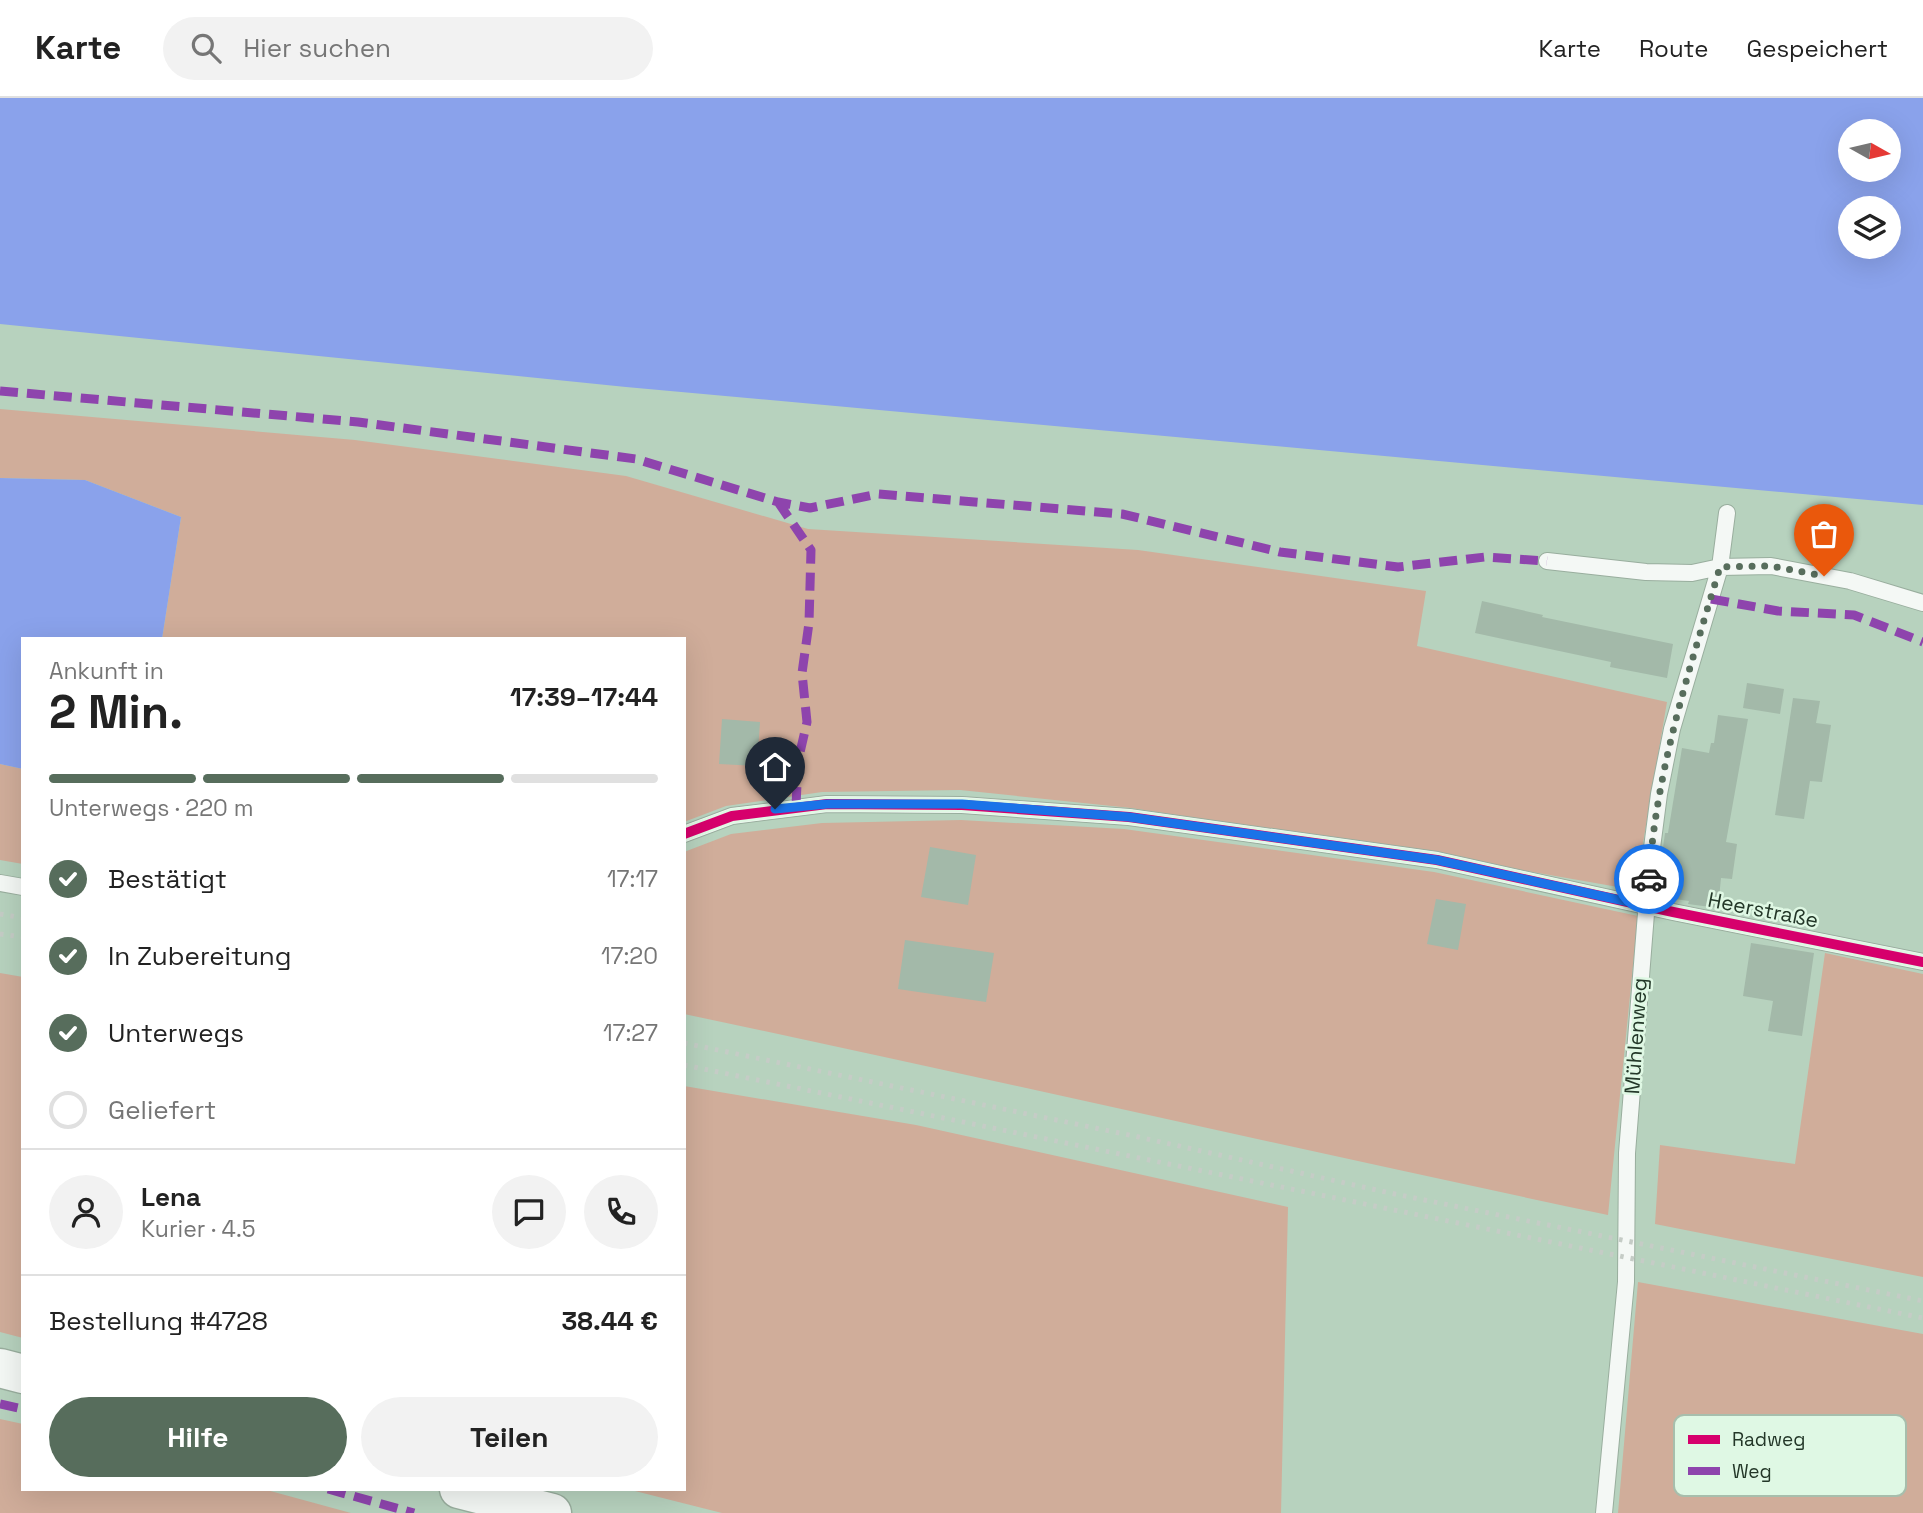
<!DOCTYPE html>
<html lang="de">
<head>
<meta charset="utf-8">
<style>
  :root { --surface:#fff; --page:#f2f2f2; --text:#222; --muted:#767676; --line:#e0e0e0; --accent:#576d5c }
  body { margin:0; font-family:"Space Grotesk",sans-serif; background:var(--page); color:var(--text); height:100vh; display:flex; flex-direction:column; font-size:26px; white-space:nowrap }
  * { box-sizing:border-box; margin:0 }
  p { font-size:23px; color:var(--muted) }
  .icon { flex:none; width:38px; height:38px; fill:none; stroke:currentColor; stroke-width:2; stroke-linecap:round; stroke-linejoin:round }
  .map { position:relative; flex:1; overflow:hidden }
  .sheet { position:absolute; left:21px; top:539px; width:665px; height:854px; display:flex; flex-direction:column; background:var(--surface); border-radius:0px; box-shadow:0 7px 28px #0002 }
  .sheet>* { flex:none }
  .needle { width:46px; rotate:98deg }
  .tools { position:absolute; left:1838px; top:21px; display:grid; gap:14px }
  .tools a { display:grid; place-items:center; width:63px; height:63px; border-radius:50%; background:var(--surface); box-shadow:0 7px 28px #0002; font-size:35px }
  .pin { position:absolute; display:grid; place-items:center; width:60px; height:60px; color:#fff; margin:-72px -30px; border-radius:50% 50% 50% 0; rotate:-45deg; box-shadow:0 0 7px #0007 }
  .pin .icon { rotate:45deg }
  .courier { position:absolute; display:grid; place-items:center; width:70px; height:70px; margin:-35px; border:5px solid #1a73e8; border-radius:50%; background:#fff; color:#222; box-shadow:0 2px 9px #0007 }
  .headline em { font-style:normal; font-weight:700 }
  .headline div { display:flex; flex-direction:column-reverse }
  .headline { display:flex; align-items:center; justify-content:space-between; height:119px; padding:0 28px }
  h1 { font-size:46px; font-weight:700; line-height:52px }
  .bar { display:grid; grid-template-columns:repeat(4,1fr); gap:10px 7px; align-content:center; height:84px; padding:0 28px }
  .bar i { height:9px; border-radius:5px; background:var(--line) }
  .bar .current { background:var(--accent) }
  .bar p { grid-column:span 4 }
  .line { display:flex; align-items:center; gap:18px; padding:0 28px; border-top:2px solid var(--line) }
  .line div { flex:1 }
  .round { display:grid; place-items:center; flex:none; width:74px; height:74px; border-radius:37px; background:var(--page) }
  ol { padding:0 28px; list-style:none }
  li { display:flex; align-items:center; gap:21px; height:77px }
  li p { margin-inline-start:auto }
  li .icon { padding:7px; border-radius:50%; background:var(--accent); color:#fff; stroke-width:4 }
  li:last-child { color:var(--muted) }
  li i { width:38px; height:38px; border:4px solid var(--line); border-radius:50% }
  .action { display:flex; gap:14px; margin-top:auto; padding:14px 28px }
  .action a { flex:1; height:80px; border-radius:42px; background:var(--accent); color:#fff; font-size:28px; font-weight:700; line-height:80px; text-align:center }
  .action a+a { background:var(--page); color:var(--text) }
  header { display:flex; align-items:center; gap:42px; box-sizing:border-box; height:98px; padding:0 35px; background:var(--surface); border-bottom:2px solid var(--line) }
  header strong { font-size:33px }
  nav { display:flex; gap:38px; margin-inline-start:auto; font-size:24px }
  .search { width:490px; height:63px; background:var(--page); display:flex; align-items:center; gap:18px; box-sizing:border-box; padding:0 24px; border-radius:38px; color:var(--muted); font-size:26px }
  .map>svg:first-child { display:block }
  .green { fill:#d0ad9a }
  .water { fill:#8aa2eb; fill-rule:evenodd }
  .building { fill:#a3b9a9 }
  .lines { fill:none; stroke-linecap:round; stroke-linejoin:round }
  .service-casing { stroke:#99ae9e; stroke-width:18 }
  .primary-casing { stroke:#99ae9e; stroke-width:41 }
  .service { stroke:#f4f8f5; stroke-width:16 }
  .primary { stroke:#f4f8f5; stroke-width:38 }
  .rail { stroke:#c5ccc6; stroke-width:5; stroke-dasharray:3.5 7; stroke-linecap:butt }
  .quiet { stroke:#8e44ad; stroke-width:9; stroke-dasharray:18 9; stroke-linecap:butt }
  .cycleway-casing { stroke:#dff8e4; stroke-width:15 }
  .cycleway { stroke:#d6006c; stroke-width:10 }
  .done { stroke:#576d5c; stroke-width:7; stroke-dasharray:0 12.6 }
  .route { stroke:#1a73e8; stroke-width:9 }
  .labels { text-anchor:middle; stroke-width:5; stroke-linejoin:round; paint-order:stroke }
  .street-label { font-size:21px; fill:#233728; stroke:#dff8e4 }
  .key { fill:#dff8e4; stroke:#a7beac; stroke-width:2 }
  .key-label { font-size:19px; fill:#233728 }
</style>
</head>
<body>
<header>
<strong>Karte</strong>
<div class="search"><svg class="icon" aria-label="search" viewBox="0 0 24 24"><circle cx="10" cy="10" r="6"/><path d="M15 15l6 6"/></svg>Hier suchen</div>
<nav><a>Karte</a><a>Route</a><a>Gespeichert</a></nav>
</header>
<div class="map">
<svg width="1923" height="1415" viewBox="0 0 1923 1415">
  <rect width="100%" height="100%" fill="#b7d2be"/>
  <path class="green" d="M 0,311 L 355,342 L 626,378 L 808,431 L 1138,452 L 1426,493 L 1417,548 L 1667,604 L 1635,792 L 1435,757 L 1131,710 L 960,692 L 822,694 L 726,708 L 684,724 L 684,541 L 162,541 L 181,419 L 85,382 L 0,380 Z
    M 0,666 L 23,671 L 23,766 L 0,762 Z
    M 961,722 L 1124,731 L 1434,774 L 1638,818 L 1608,1117 C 1300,1052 993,981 684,916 L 684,754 L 731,736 L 822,725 Z
    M 1825,855 L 1923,876 L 1923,1179 L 1655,1126 L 1660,1047 L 1795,1066 Z
    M 0,875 L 23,879 L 23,1240 L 0,1234 Z
    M 684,988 L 916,1027 L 1288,1109 L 1281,1415 L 722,1415 L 627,1391 L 684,1391 Z
    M 1638,1184 L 1923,1236 L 1923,1415 L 1618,1415 Z
    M 0,1321 L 23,1326 L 23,1391 L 263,1391 L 351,1415 L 0,1415 Z"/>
  <path class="water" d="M 0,0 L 1923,0 L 1923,407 L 626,289 L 0,226 ZM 1850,33 L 1888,33 L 1888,72 L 1850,72 ZM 1850,110 L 1888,110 L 1888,149 L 1850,149 Z
    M 0,380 L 85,382 L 181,419 L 162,541 L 23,541 L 23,671 L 0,666 Z"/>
  <path class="building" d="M 1482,503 L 1543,517 L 1542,519 L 1673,546 L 1667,580 L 1610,569 L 1611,564 L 1475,535 Z
    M 1747,585 L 1784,591 L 1780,616 L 1743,610 Z
    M 1793,600 L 1820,603 L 1816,625 L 1831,627 L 1822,684 L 1810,683 L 1804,721 L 1775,717 Z
    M 1718,617 L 1748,621 L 1726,744 L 1737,746 L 1732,781 L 1721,780 L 1718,810 L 1688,806 L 1689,803 L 1660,799 L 1664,772 L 1660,772 L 1665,735 L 1668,735 L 1682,650 L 1709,655 L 1711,645 L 1714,645 Z
    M 722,621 L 760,624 L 757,668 L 719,666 Z
    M 930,749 L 976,757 L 968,807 L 921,799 Z
    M 1436,801 L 1466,806 L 1458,852 L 1427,846 Z
    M 905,842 L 994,855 L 986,904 L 898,891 Z
    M 1751,845 L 1814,855 L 1802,938 L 1768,933 L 1773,903 L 1743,898 Z"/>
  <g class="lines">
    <g class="service-casing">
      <path id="service" d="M 1547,463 L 1646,474 L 1692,475 L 1720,469 L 1771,468 L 1850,483 L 1923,505
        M 684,736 L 732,718 L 827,706 L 962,707 L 1129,719 L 1437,762 L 1673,814 L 1923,864
        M 0,785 L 23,789
        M 1604,1415 L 1626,1184 L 1627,1055 L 1650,765 L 1659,696 L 1672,631 L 1720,469 L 1727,415"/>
    </g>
    <g class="primary-casing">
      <path id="primary" d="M 0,1270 L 23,1276
        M 459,1391 L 552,1415"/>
    </g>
    <use href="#service" class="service"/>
    <use href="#primary" class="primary"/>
    <path class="rail" d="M 0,816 L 23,820
      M 0,836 L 23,839
      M 684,945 L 1134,1038 L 1390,1095 L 1923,1203
      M 684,967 L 1923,1220"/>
    <path class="quiet" d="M 0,293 L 358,324 L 636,361 L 778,404 L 810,410 L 878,396 L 1122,416 L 1280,454 L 1398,469 L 1485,459 L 1547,463
      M 778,404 L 811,452 L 809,525 L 802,575 L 807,624 L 798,663 L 796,708
      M 1711,501 L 1778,513 L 1854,517 L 1923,544
      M 0,1306 L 23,1311
      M 328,1391 L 414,1415"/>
    <g class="cycleway-casing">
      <path id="cycleway" d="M 684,736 L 732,718 L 827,706 L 962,707 L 1129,719 L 1437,762 L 1673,814 L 1923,864"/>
    </g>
    <use href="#cycleway" class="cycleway"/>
  </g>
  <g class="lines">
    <path class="done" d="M 1649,781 C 1656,672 1689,573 1720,469 L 1771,468 L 1824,478"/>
    <path class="route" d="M 775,711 L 827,706 L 962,706 L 1129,719 L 1437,762 L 1647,808 L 1649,781"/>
  </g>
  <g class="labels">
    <g class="street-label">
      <text transform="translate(1763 812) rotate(11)" y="7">Heerstraße</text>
      <text transform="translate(1636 938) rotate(-86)" y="7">Mühlenweg</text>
    </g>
  </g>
  <rect x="1674" y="1317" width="232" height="81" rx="10" class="key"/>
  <rect x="1688" y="1337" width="32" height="9" fill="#d6006c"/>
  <rect x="1688" y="1369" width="32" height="8" fill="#8e44ad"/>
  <g class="key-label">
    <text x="1732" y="1348">Radweg</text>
    <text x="1732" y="1380">Weg</text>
  </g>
</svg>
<div class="tools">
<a><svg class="needle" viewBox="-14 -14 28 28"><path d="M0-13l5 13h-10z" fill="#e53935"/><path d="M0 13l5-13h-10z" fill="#767676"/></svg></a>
<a><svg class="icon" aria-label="layers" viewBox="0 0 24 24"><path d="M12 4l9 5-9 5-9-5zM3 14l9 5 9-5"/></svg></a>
</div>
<div class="pin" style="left:1824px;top:478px;background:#ea580c"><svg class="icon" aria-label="bag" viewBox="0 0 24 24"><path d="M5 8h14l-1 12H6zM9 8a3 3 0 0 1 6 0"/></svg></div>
<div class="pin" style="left:775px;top:711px;background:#1f2937"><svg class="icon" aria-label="home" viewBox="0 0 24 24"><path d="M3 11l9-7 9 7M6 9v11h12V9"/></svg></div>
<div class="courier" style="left:1649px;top:781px"><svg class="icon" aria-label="car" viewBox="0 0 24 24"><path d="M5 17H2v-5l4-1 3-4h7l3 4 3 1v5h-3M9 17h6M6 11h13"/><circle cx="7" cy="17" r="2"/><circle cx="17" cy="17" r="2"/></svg></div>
<section class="sheet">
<div class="headline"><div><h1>2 Min.</h1><p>Ankunft in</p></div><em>17:39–17:44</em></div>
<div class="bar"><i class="current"></i><i class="current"></i><i class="current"></i><i></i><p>Unterwegs · 220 m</p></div>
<ol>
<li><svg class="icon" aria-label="check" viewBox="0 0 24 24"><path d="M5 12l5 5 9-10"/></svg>Bestätigt<p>17:17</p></li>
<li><svg class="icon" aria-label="check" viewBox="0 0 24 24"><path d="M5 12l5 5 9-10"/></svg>In Zubereitung<p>17:20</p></li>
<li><svg class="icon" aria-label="check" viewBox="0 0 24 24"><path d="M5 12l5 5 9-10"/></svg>Unterwegs<p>17:27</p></li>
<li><i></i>Geliefert</li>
</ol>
<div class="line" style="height:126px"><a class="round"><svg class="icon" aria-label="person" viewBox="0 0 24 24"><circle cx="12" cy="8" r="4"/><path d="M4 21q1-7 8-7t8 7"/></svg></a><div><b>Lena</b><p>Kurier · 4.5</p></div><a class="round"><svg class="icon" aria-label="chat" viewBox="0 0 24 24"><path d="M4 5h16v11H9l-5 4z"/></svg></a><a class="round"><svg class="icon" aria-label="phone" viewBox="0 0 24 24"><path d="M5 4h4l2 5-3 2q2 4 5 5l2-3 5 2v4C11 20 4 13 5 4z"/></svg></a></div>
<div class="line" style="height:91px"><div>Bestellung #4728</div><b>38.44 €</b></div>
<div class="action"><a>Hilfe</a><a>Teilen</a></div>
</section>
</div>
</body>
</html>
